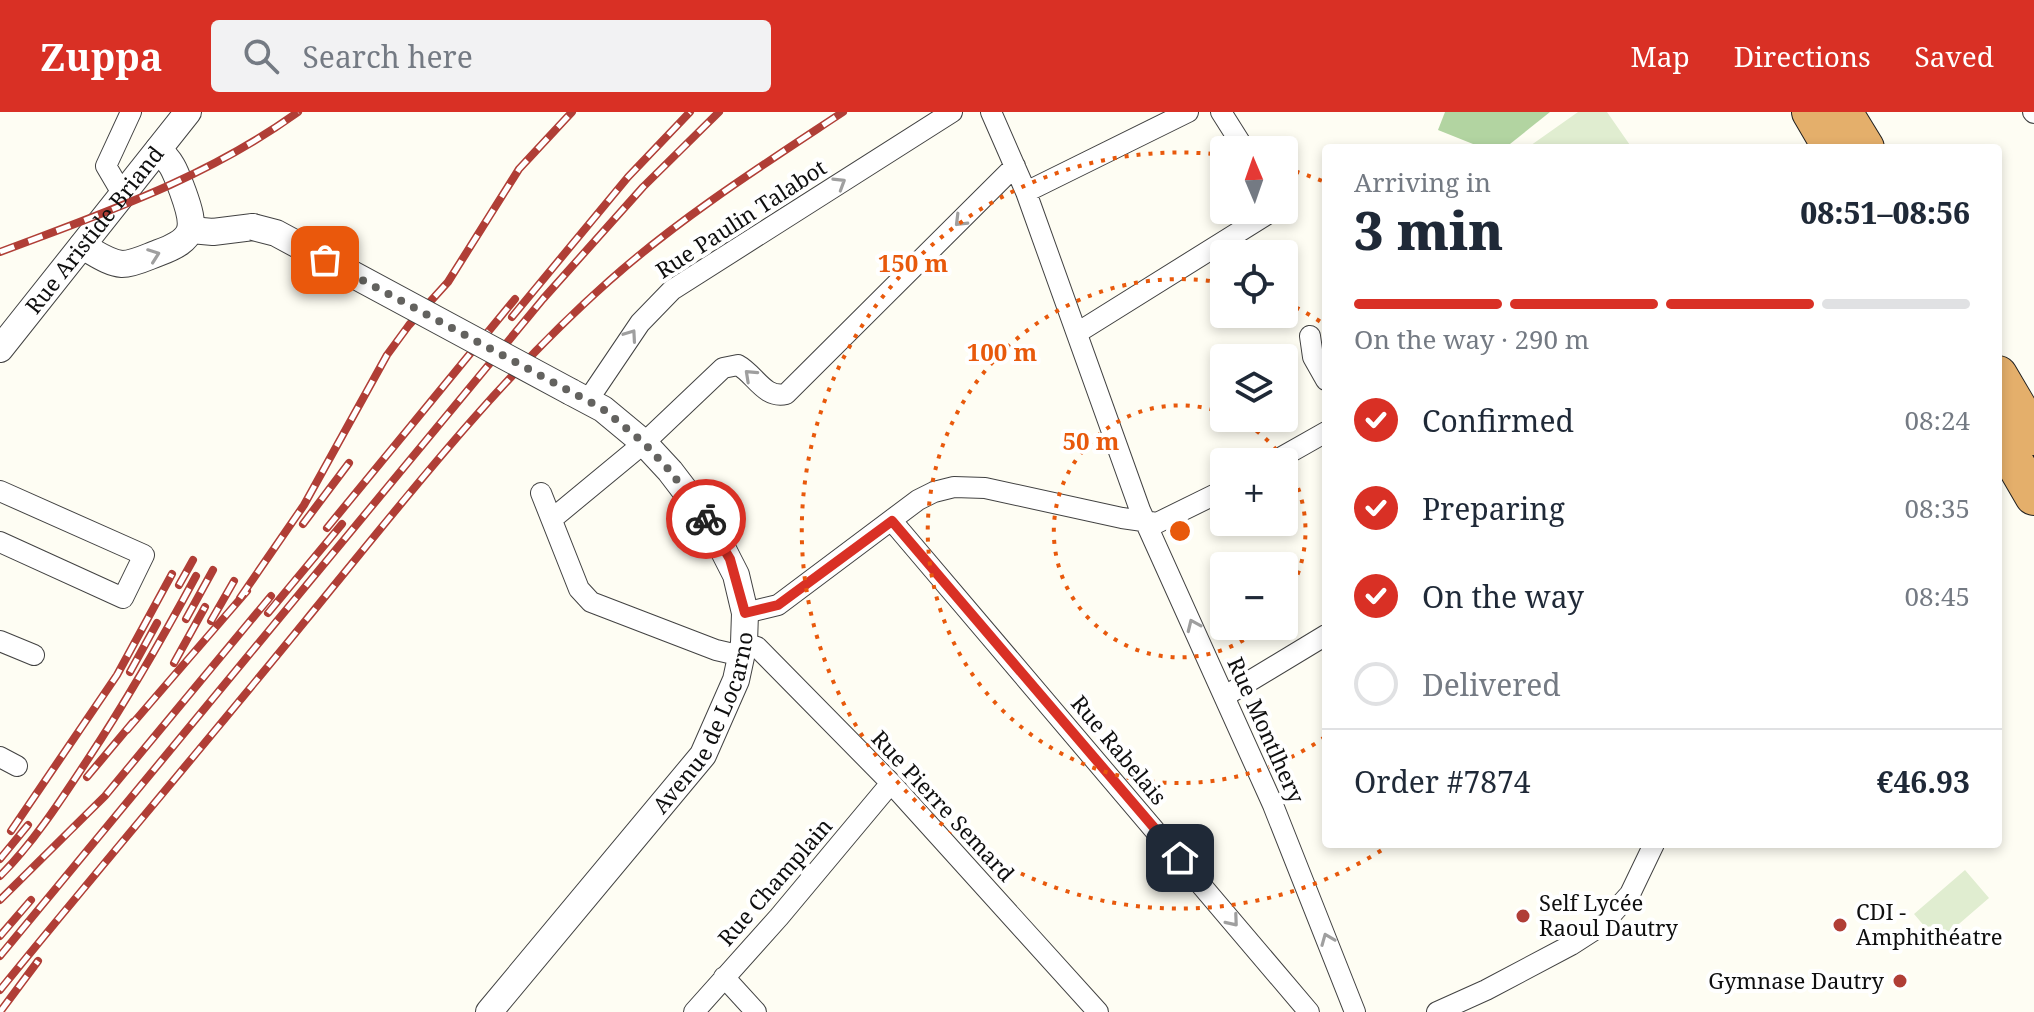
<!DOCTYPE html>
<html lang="en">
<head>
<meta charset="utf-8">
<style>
  :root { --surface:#fff; --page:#f2f2f3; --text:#1f2937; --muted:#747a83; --line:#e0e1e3; --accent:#d93025 }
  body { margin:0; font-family:"Noto Serif",serif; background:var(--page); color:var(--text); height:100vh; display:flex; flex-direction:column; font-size:30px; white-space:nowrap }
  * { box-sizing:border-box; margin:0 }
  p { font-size:26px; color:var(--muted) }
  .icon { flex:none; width:44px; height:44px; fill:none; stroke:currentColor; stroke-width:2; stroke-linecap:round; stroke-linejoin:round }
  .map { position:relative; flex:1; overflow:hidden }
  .panel { position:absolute; left:1322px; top:32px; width:680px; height:704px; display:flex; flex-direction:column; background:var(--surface); border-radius:8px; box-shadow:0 4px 12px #0003 }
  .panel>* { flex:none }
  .needle { width:52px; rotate:358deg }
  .tools { position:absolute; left:1210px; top:24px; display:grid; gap:16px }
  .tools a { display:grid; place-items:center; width:88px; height:88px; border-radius:8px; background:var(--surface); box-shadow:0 4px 12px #0003; font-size:40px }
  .pin { position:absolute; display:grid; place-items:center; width:68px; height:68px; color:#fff; margin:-34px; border-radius:16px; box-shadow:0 4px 12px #0006 }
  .courier { position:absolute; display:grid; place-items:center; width:80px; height:80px; margin:-40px; border:6px solid #d93025; border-radius:50%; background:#fff; color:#222; box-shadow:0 2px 10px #0007 }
  .headline em { font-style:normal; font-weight:800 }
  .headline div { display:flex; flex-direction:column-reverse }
  .headline { display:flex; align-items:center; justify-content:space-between; height:136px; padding:0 32px }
  h1 { font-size:52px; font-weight:800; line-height:60px }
  .bar { display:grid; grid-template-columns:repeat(4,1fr); gap:12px 8px; align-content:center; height:96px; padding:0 32px }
  .bar i { height:10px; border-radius:6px; background:var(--line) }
  .bar .on { background:var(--accent) }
  .bar p { grid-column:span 4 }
  .line { display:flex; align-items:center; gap:20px; padding:0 32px; border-top:2px solid var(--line) }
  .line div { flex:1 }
  ol { padding:0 32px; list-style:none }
  li { display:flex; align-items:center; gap:24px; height:88px }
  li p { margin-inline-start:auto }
  li .icon { padding:8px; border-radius:50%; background:var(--accent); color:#fff; stroke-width:4 }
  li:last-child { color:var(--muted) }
  li i { width:44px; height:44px; border:4px solid var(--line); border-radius:50% }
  header { display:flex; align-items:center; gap:48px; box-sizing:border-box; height:112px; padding:0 40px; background:var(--accent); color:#fff }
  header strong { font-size:38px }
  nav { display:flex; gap:44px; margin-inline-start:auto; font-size:28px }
  .search { width:560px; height:72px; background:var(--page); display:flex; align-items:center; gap:20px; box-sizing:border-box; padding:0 28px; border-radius:8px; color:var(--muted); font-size:30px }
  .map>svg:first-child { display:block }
  .forest { fill:#b2d4a1 }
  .pitch { fill:#e0edd0 }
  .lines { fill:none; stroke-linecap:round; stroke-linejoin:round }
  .minor-casing { stroke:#424242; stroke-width:22 }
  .tertiary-casing { stroke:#424242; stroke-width:28 }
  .motorway-casing { stroke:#202020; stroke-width:40 }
  .minor { stroke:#fff; stroke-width:20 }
  .tertiary { stroke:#fff; stroke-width:26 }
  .motorway { stroke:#e4af6b; stroke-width:38 }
  .rail-casing { stroke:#b03e36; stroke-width:8 }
  .rail { stroke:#fff; stroke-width:5; stroke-dasharray:15; stroke-linecap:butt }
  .tertiary-bridge-casing { stroke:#424242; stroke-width:28; stroke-linecap:butt }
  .tertiary-bridge { stroke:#fff; stroke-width:26 }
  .oneway { stroke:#9f9f9f }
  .done { stroke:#63625f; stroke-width:8; stroke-dasharray:0 14.4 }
  .route { stroke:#d93025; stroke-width:10 }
  .ring { fill:none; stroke:#e8590c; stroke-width:4; stroke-dasharray:4 8 }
  .poi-dot { fill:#b03e36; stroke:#fff; stroke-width:3 }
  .labels { text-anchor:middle; stroke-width:8; stroke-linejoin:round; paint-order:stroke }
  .street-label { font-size:22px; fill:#0f0f0f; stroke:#fff }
  .poi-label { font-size:22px; fill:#0f0f0f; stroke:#fff; text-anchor:start }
  .centre { fill:#e8590c; stroke:#fff; stroke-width:4 }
  .ring-label { font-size:24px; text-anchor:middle; font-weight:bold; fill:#e8590c; stroke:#fff; stroke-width:8; stroke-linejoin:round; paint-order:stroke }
</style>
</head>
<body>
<header>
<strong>Zuppa</strong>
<div class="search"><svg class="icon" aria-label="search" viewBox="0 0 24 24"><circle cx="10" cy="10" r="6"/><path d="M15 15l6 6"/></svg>Search here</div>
<nav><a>Map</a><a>Directions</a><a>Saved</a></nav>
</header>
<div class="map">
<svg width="2034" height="900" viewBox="0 0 2034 900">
  <rect width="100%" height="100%" fill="#fefdf3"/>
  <path class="forest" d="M 1445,0 L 1550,0 L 1505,36 L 1483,36 L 1438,18 Z"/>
  <path class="pitch" d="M 1578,0 L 1607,0 L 1632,36 L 1527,36 Z
    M 1965,758 L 1989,786 L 1938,830 L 1914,802 Z"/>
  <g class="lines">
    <g class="minor-casing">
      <path id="minor" d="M 991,0 L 1026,80 L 1140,398 L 1273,693 L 1355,900
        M 1221,0 L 1245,38
        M 2033,0 L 2034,1
        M 1026,80 L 1188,0
        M 123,83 L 106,54 L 131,0
        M 1077,221 L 1274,98
        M 1310,224 L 1313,245 L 1326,268
        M 588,288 L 640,211 L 672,178 L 952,0
        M 1273,350 L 1326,320
        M 0,379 L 144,443 L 123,486 L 0,430
        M 541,381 L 579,477 L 591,490 L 716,538 L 742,544
        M 552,407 L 644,331 L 723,256 L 738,253 C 755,262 764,287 786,282 L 1015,54
        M 892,409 L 1309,900
        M 745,501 L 778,493 L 918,388 L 934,380 L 954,375 L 985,376 L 1122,406 L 1157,411 L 1224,378
        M 0,529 L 34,543
        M 744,531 L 757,535 L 891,671 L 1098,900
        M 1225,584 L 1326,523
        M 0,645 L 17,654
        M 724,865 L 756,900
        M 694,900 L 779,805 L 891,671
        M 1437,900 L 1486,878 L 1571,833 L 1602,813 L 1630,782 L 1654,732"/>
    </g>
    <g class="tertiary-casing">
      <g id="tertiary">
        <path d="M 191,118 L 213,120 L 253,115"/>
        <path d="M 82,134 C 94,140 108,151 122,152 C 134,152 147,145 158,141 C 196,127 196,116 183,80 C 176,62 173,50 158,38"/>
        <path id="s1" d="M 0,237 L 188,0"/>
        <path id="s2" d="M 489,900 L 703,643 L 736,568 L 744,531 L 745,501 L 736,463 L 709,410 L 670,359 L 644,331 L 603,297 L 571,280"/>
      </g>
    </g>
    <g class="motorway-casing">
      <path id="motorway" d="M 1811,0 L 1832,36
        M 1843,0 L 1865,36
        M 1998,263 L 2034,324
        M 1998,322 L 2034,384"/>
    </g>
    <use href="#minor" class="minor"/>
    <use href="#tertiary" class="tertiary"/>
    <use href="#motorway" class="motorway"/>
    <g class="rail-casing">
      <path id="rail" d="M 0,140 C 106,100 205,67 298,0
        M 512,205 L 628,65 L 690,0
        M 303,412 L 349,351
        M 327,416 L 515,187
        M 179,473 L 193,448
        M 240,486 L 304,393 L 387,243 L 409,213 L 448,170 L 519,57 L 572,0
        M 268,501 L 342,412
        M 186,507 L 213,458
        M 211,509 L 234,469
        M 174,551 L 205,495
        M 130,560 L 157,511
        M 127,618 L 247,479
        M 87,665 L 133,610
        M 11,719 L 117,563 L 172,462
        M 0,747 L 28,713
        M 0,764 C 34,730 61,688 88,647 C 127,588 162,527 196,464
        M 0,788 L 105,684 L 271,484
        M 0,824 L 31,788
        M 0,844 L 543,187 L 643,75 L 719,0
        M 0,878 C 101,754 205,632 306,508 C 402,391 495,270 609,169 C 681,105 763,53 843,0
        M 0,900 L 38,849"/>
    </g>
    <use href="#rail" class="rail"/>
    <g class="tertiary-bridge-casing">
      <path id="tertiary-bridge" d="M 253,115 L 276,121 L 571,280"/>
    </g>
    <use href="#tertiary-bridge" class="tertiary-bridge"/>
  </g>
  <defs><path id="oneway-chevron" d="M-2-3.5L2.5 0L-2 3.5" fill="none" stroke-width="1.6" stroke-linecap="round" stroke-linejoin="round" transform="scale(2)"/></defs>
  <g class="oneway">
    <use href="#oneway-chevron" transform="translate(840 71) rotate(-32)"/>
    <use href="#oneway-chevron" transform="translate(960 109) rotate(135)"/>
    <use href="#oneway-chevron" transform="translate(154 143) rotate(-20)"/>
    <use href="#oneway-chevron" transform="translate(631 223) rotate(-55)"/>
    <use href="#oneway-chevron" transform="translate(750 263) rotate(-137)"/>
    <use href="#oneway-chevron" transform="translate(1193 513) rotate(-114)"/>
    <use href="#oneway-chevron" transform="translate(1233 809) rotate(50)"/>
    <use href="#oneway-chevron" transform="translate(1327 827) rotate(-112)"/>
  </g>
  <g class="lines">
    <path class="done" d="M 325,148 L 603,297 L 644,331 L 670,359 L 706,407"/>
    <path class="route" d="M 706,407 L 730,447 L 745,501 L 778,493 L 892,409 L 1180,746"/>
  </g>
  <g class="ring">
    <path d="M1263 514A126 126 0 1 1 1223 301M1236 306A126 126 0 0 1 1284 489"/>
    <path d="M1325 625A252 252 0 1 1 1224 171M1285 190A252 252 0 0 1 1325 213"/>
    <path d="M1391 732A378 378 0 1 1 1223 43M1284 56A378 378 0 0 1 1325 70"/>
  </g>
  <g class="poi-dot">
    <circle cx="1523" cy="804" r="8"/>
    <circle cx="1840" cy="813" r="8"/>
    <circle cx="1900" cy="869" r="8"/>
  </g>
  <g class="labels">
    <g class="street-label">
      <text transform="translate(741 107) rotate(-33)" y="8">Rue Paulin Talabot</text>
      <text dy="8" stroke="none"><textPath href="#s1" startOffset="152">Rue Aristide Briand</textPath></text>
      <text dy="8" stroke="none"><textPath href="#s2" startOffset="364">Avenue de Locarno</textPath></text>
      <text transform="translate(1266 618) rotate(66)" y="8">Rue Montlhery</text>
      <text transform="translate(1119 638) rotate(50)" y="8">Rue Rabelais</text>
      <text transform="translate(943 694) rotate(47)" y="8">Rue Pierre Semard</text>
      <text transform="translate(775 770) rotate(-49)" y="8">Rue Champlain</text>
    </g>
    <g class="poi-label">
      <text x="1539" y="799">Self Lycée<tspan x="1539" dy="25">Raoul Dautry</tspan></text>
      <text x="1856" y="808">CDI -<tspan x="1856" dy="25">Amphithéatre</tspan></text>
      <text x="1884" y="877" text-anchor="end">Gymnase Dautry</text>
    </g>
  </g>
  <circle cx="1180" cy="419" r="12" class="centre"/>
  <g class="ring-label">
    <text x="913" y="160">150 m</text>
    <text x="1002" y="249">100 m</text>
    <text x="1091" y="338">50 m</text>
  </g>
</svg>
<div class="tools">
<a><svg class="needle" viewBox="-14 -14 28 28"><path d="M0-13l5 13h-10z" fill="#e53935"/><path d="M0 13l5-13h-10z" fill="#747a83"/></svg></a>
<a><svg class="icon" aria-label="locate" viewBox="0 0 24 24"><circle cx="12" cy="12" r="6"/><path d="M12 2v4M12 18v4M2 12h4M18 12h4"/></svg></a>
<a><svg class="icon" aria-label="layers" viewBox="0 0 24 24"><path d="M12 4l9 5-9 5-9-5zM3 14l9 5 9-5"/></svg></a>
<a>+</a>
<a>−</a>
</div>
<div class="pin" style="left:325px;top:148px;background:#ea580c"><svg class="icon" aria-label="bag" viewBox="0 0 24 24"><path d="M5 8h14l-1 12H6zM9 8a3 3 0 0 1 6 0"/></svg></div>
<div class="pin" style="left:1180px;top:746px;background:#1f2937"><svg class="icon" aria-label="home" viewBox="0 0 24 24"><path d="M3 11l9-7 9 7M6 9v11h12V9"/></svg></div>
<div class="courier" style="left:706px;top:407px"><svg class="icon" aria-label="bike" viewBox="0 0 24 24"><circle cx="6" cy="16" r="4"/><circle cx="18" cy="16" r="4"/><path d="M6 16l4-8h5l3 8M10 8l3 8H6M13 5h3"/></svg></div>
<section class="panel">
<div class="headline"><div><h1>3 min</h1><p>Arriving in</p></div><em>08:51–08:56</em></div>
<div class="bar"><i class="on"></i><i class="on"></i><i class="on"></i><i></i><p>On the way · 290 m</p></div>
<ol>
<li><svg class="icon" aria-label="check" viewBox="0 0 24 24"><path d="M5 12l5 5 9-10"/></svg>Confirmed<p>08:24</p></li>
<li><svg class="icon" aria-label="check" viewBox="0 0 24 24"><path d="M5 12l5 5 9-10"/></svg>Preparing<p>08:35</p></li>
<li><svg class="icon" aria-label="check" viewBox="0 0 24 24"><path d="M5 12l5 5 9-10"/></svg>On the way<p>08:45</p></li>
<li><i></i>Delivered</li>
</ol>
<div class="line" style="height:104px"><div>Order #7874</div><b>€46.93</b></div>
</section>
</div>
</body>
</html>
